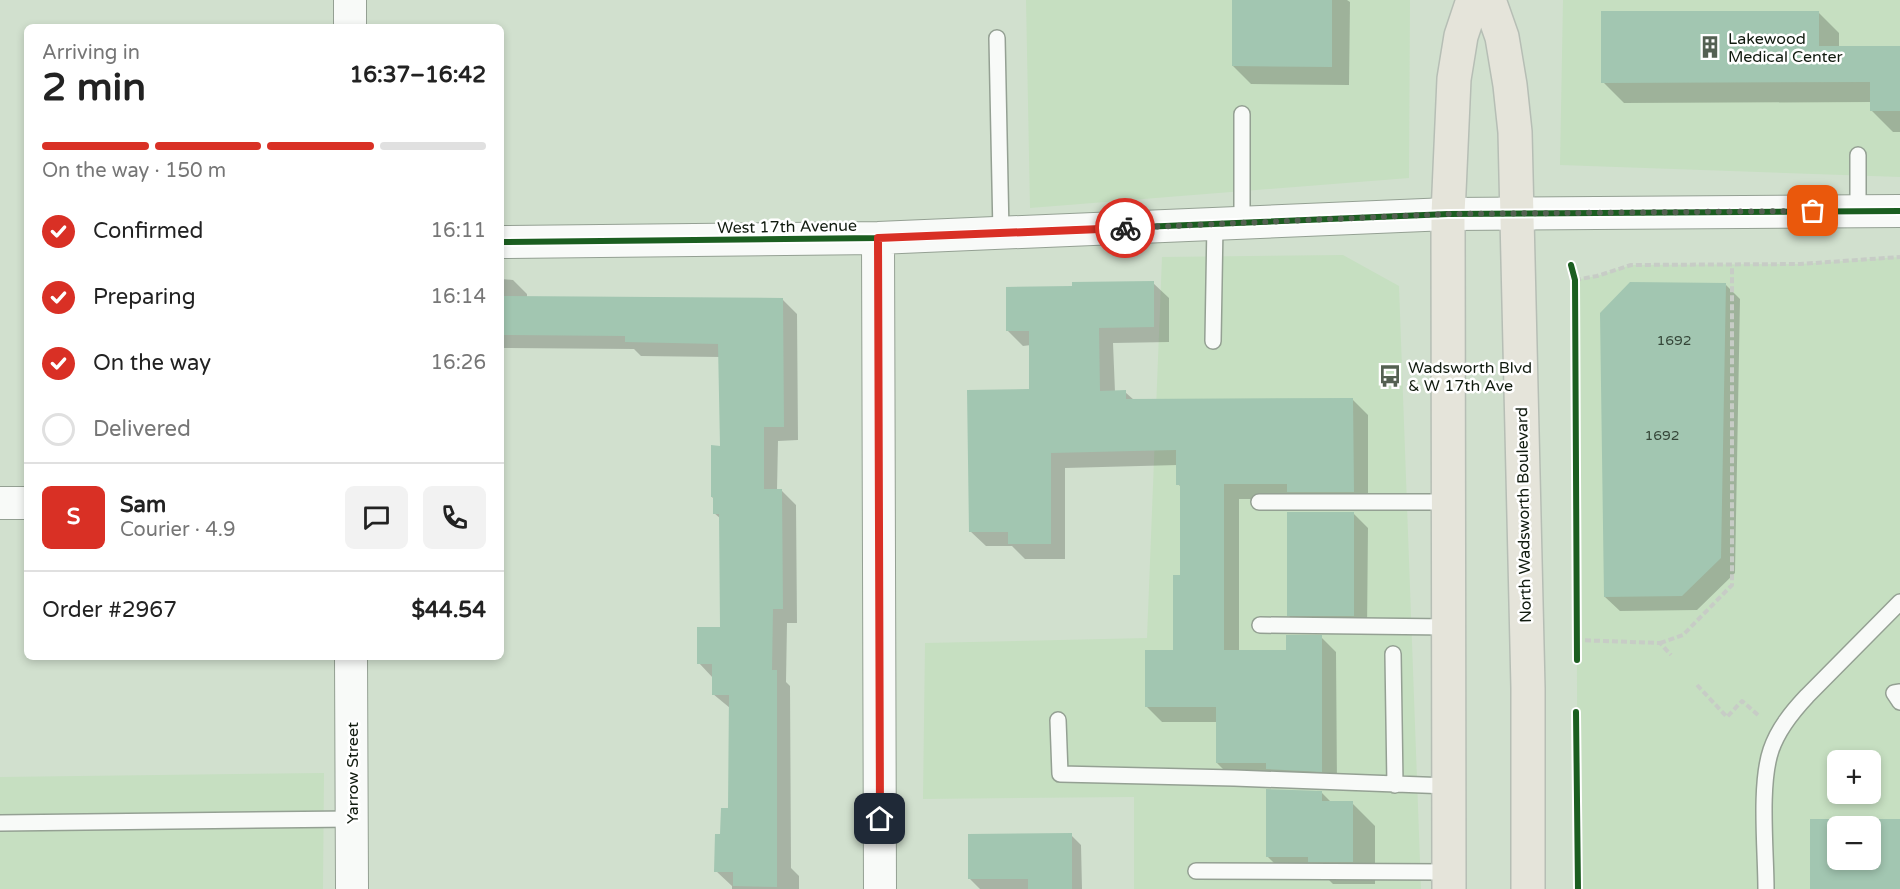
<!DOCTYPE html>
<html lang="en">
<head>
<meta charset="utf-8">
<style>
  :root { --surface:#fff; --page:#f2f2f2; --text:#222; --muted:#767676; --line:#e0e0e0; --accent:#d93025 }
  body { margin:0; font-family:"Varela Round",sans-serif; background:var(--page); color:var(--text); height:100vh; display:flex; flex-direction:column; font-size:22px; white-space:nowrap }
  * { box-sizing:border-box; margin:0 }
  p { font-size:20px; color:var(--muted) }
  .icon { flex:none; width:33px; height:33px; fill:none; stroke:currentColor; stroke-width:2; stroke-linecap:round; stroke-linejoin:round }
  .map { position:relative; flex:1; overflow:hidden }
  .sheet { position:absolute; left:24px; top:24px; width:480px; height:636px; display:flex; flex-direction:column; background:var(--surface); border-radius:9px; box-shadow:0 3px 9px #0003 }
  .sheet>* { flex:none }
  .buttons { position:absolute; left:1827px; top:750px; display:grid; gap:12px }
  .buttons a { display:grid; place-items:center; width:54px; height:54px; border-radius:9px; background:var(--surface); box-shadow:0 3px 9px #0003; font-size:30px }
  .pin { position:absolute; display:grid; place-items:center; width:51px; height:51px; color:#fff; margin:-26px; border-radius:12px; box-shadow:0 3px 9px #0006 }
  .courier { position:absolute; display:grid; place-items:center; width:60px; height:60px; margin:-30px; border:4px solid #d93025; border-radius:50%; background:#fff; color:#222; box-shadow:0 2px 8px #0007 }
  .summary em { font-style:normal; font-weight:700 }
  .summary div { display:flex; flex-direction:column-reverse }
  .summary { display:flex; align-items:center; justify-content:space-between; height:102px; padding:0 18px }
  h1 { font-size:39px; font-weight:700; line-height:45px }
  .bar { display:grid; grid-template-columns:repeat(4,1fr); gap:9px 6px; align-content:center; height:72px; padding:0 18px }
  .bar i { height:8px; border-radius:4px; background:var(--line) }
  .bar .selected { background:var(--accent) }
  .bar p { grid-column:span 4 }
  .line { display:flex; align-items:center; gap:15px; padding:0 18px; border-top:2px solid var(--line) }
  .line div { flex:1 }
  .round { display:grid; place-items:center; flex:none; width:63px; height:63px; border-radius:9px; background:var(--page) }
  ol { padding:0 18px; list-style:none }
  li { display:flex; align-items:center; gap:18px; height:66px }
  li p { margin-inline-start:auto }
  li .icon { padding:6px; border-radius:50%; background:var(--accent); color:#fff; stroke-width:4 }
  li:last-child { color:var(--muted) }
  li i { width:33px; height:33px; border:3px solid var(--line); border-radius:50% }
  .map>svg:first-child { display:block }
  .built { fill:#c6dfc1; fill-rule:evenodd }
  .shadow { fill:#0003; fill-rule:evenodd }
  .building { fill:#a2c6b1; fill-rule:evenodd }
  .lines { fill:none; stroke-linecap:round; stroke-linejoin:round }
  .lane-casing { stroke:#94a093; stroke-width:18 }
  .street-casing { stroke:#94a093; stroke-width:34 }
  .primary-casing { stroke:#b6beb5; stroke-width:36 }
  .path { stroke:#c7ccc6; stroke-width:4; stroke-dasharray:6 3; stroke-linecap:butt }
  .lane { stroke:#f8faf8; stroke-width:15 }
  .street { stroke:#f8faf8; stroke-width:32 }
  .primary { stroke:#e5e4da; stroke-width:33 }
  .cycleway-casing { stroke:#fff; stroke-width:10 }
  .cycleway { stroke:#1b5e20; stroke-width:6 }
  .done { stroke:#546052; stroke-width:6; stroke-dasharray:0 10.8 }
  .route { stroke:#d93025; stroke-width:8 }
  .labels { text-anchor:middle; stroke-width:5; stroke-linejoin:round; paint-order:stroke }
  .number-label { font-size:14px; fill:#354638 }
  .poi-label { font-size:16px; fill:#111b0f; stroke:#fff; text-anchor:start }
  .street-label { font-size:16px; fill:#111b0f; stroke:#fff }
</style>
</head>
<body>
<div class="map">
<svg width="1900" height="889" viewBox="0 0 1900 889">
  <rect width="100%" height="100%" fill="#d1e0ce"/>
  <path class="built" d="M 1026,0 L 1410,0 L 1409,178 L 1030,208 Z
    M 1563,0 L 1900,0 L 1900,177 L 1560,165 Z
    M 1343,255 L 1399,286 L 1421,889 L 1134,889 L 1134,797 L 923,799 L 925,643 L 1147,638 L 1162,257 Z
    M 1900,257 L 1900,889 L 1578,889 L 1575,280 L 1597,276 L 1631,265 L 1800,264 ZM 1838,760 L 1870,760 L 1870,794 L 1838,794 ZM 1838,826 L 1870,826 L 1870,860 L 1838,860 Z
    M 324,773 L 323,889 L 0,889 L 0,777 Z"/>
  <path class="shadow" d="M 1233,0 L 1347,0 L 1350,2 L 1349,85 L 1251,84 L 1233,66 Z
    M 1818,12 L 1839,33 L 1839,48 L 1900,48 L 1900,132 L 1893,132 L 1872,111 L 1872,102 L 1624,103 L 1603,82 Z
    M 501,279 L 513,280 L 527,294 L 527,297 L 783,300 L 797,314 L 798,440 L 778,441 L 777,490 L 782,491 L 796,505 L 797,623 L 787,623 L 786,682 L 790,686 L 791,868 L 799,876 L 799,889 L 732,889 L 732,886 L 716,871 L 722,836 L 729,810 L 730,708 L 713,694 L 713,678 L 699,663 L 721,629 L 721,519 L 714,513 L 714,499 L 712,497 L 722,447 L 720,357 L 641,356 L 634,349 L 501,348 Z
    M 1153,283 L 1169,298 L 1169,342 L 1113,343 L 1115,392 L 1125,392 L 1134,400 L 1352,399 L 1368,415 L 1368,507 L 1296,499 L 1239,499 L 1239,651 L 1288,651 L 1321,637 L 1336,652 L 1337,786 L 1232,778 L 1217,763 L 1217,722 L 1162,722 L 1146,706 L 1174,651 L 1182,577 L 1182,488 L 1178,484 L 1178,465 L 1065,468 L 1065,559 L 1025,559 L 1012,546 L 986,546 L 970,531 L 1031,390 L 1031,345 L 1023,346 L 1007,330 L 1073,288 Z
    M 1726,285 L 1740,299 L 1735,573 L 1697,610 L 1620,611 L 1605,597 Z
    M 1353,513 L 1368,528 L 1367,630 L 1303,629 L 1288,615 Z
    M 1322,793 L 1332,803 L 1352,803 L 1375,826 L 1375,884 L 1333,884 L 1328,879 L 1290,879 L 1267,856 Z
    M 1811,820 L 1900,820 L 1900,889 L 1811,889 ZM 1838,826 L 1870,826 L 1870,860 L 1838,860 Z
    M 1071,835 L 1081,845 L 1082,889 L 980,889 L 970,879 Z"/>
  <path class="building" d="M 1232,0 L 1332,0 L 1332,67 L 1232,66 Z
    M 1601,11 L 1819,11 L 1819,46 L 1900,46 L 1900,111 L 1870,111 L 1870,82 L 1601,83 Z
    M 1154,281 L 1154,327 L 1099,328 L 1100,391 L 1126,390 L 1126,399 L 1353,398 L 1354,492 L 1287,492 L 1287,484 L 1224,484 L 1224,650 L 1286,650 L 1286,635 L 1322,635 L 1322,772 L 1266,769 L 1266,763 L 1216,763 L 1216,707 L 1145,707 L 1145,650 L 1173,650 L 1173,575 L 1180,575 L 1180,485 L 1176,485 L 1176,450 L 1051,453 L 1051,544 L 1008,544 L 1008,532 L 969,532 L 967,390 L 1029,389 L 1029,331 L 1006,331 L 1006,287 L 1072,286 L 1072,282 Z
    M 1630,282 L 1726,283 L 1721,558 L 1682,596 L 1604,597 L 1600,313 Z
    M 501,296 L 783,298 L 784,427 L 764,427 L 764,489 L 782,489 L 783,609 L 773,609 L 772,670 L 777,670 L 777,887 L 733,886 L 733,872 L 714,872 L 715,834 L 720,834 L 721,808 L 728,808 L 729,695 L 712,695 L 712,664 L 697,664 L 697,627 L 720,627 L 719,514 L 713,514 L 713,497 L 711,497 L 711,445 L 720,446 L 718,344 L 625,342 L 625,336 L 501,335 Z
    M 1287,512 L 1354,512 L 1354,616 L 1287,616 Z
    M 1266,789 L 1322,791 L 1322,801 L 1353,801 L 1353,862 L 1308,862 L 1308,857 L 1266,857 Z
    M 1810,819 L 1900,819 L 1900,889 L 1810,889 ZM 1838,826 L 1870,826 L 1870,860 L 1838,860 Z
    M 1072,833 L 1072,889 L 1028,889 L 1028,879 L 968,879 L 968,834 Z"/>
  <g class="lines">
    <g class="lane-casing">
      <path id="lane" d="M 997,38 L 1001,233
        M 1242,114 L 1242,223
        M 1858,155 L 1858,211
        M 1213,341 L 1215,224
        M 1259,502 L 1448,502
        M 1260,625 L 1449,627
        M 1393,654 L 1395,785
        M 1900,692 L 1894,693 L 1900,702
        M 1058,720 L 1060,774 L 1234,778 L 1449,786
        M 0,823 L 352,819
        M 1196,871 L 1449,872
        M 1766,889 C 1766,851 1759,785 1771,750 C 1778,729 1792,712 1807,696 L 1900,602"/>
    </g>
    <g class="street-casing">
      <path id="street" d="M 350,0 L 350,27
        M 878,238 L 880,889
        M 501,242 L 878,238 L 1448,214 L 1900,211
        M 0,503 L 27,503
        M 351,657 L 352,889"/>
    </g>
    <g class="primary-casing">
      <path id="primary" d="M 1489,0 L 1502,37 L 1510,85 L 1515,132 L 1528,688 L 1528,889
        M 1449,889 L 1448,214 L 1454,79 L 1461,36 L 1473,0"/>
    </g>
    <path class="path" d="M 1575,280 L 1597,276 L 1631,265 L 1800,264 L 1900,257
      M 1576,640 L 1660,643 L 1671,655
      M 1660,643 L 1683,635 L 1732,585 L 1732,265
      M 1697,685 L 1727,717 L 1742,701 L 1758,715"/>
    <use href="#lane" class="lane"/>
    <use href="#street" class="street"/>
    <use href="#primary" class="primary"/>
    <g class="cycleway-casing">
      <path id="cycleway" d="M 501,242 L 878,238 L 1448,214 L 1900,211
        M 1571,265 L 1575,280 L 1577,660
        M 1576,712 L 1578,889"/>
    </g>
    <use href="#cycleway" class="cycleway"/>
  </g>
  <g class="lines">
    <path class="done" d="M 1125,228 L 1448,214 L 1813,211"/>
    <path class="route" d="M 880,819 L 878,238 L 1125,228"/>
  </g>
  <defs>
    <g id="building-bare" transform="scale(1.8)"><path d="M-4-6H4V6H1V3H-1V6H-4ZM-2.5-4.3h1.7v1.8h-1.7ZM.8-4.3h1.7v1.8H.8ZM-2.5-1h1.7V.8h-1.7ZM.8-1h1.7V.8H.8Z" fill="#546052" stroke="#fff" stroke-width="2.5" paint-order="stroke"/></g>
    <g id="bus-bare" transform="scale(1.8)"><path d="M-5-6H5V4H4V6H2V4H-2V6H-4V4H-5ZM-3.5-4V0h7V-4ZM-3.5 1.2v1.5H-2V1.2ZM2 1.2v1.5H3.5V1.2Z" fill="#546052" stroke="#fff" stroke-width="2.5" paint-order="stroke"/></g>
  </defs>
  <g fill-rule="evenodd">
    <use href="#building-bare" x="1710" y="47"/>
    <use href="#bus-bare" x="1390" y="376"/>
  </g>
  <g class="labels">
    <g class="number-label">
      <text x="1674" y="345">1692</text>
      <text x="1662" y="440">1692</text>
    </g>
    <g class="poi-label">
      <text x="1728" y="44">Lakewood<tspan x="1728" dy="18">Medical Center</tspan></text>
      <text x="1408" y="373">Wadsworth Blvd<tspan x="1408" dy="18">&amp; W 17th Ave</tspan></text>
    </g>
    <g class="street-label">
      <text transform="translate(787 226) rotate(-1)" y="6">West 17th Avenue</text>
      <text transform="translate(1523 515) rotate(-91)" y="6">North Wadsworth Boulevard</text>
      <text transform="translate(352 773) rotate(-90)" y="6">Yarrow Street</text>
    </g>
  </g>
</svg>
<div class="buttons">
<a>+</a>
<a>−</a>
</div>
<div class="pin" style="left:1813px;top:211px;background:#ea580c"><svg class="icon" aria-label="bag" viewBox="0 0 24 24"><path d="M5 8h14l-1 12H6zM9 8a3 3 0 0 1 6 0"/></svg></div>
<div class="pin" style="left:880px;top:819px;background:#1f2937"><svg class="icon" aria-label="home" viewBox="0 0 24 24"><path d="M3 11l9-7 9 7M6 9v11h12V9"/></svg></div>
<div class="courier" style="left:1125px;top:228px"><svg class="icon" aria-label="bike" viewBox="0 0 24 24"><circle cx="6" cy="16" r="4"/><circle cx="18" cy="16" r="4"/><path d="M6 16l4-8h5l3 8M10 8l3 8H6M13 5h3"/></svg></div>
<section class="sheet">
<div class="summary"><div><h1>2 min</h1><p>Arriving in</p></div><em>16:37–16:42</em></div>
<div class="bar"><i class="selected"></i><i class="selected"></i><i class="selected"></i><i></i><p>On the way · 150 m</p></div>
<ol>
<li><svg class="icon" aria-label="check" viewBox="0 0 24 24"><path d="M5 12l5 5 9-10"/></svg>Confirmed<p>16:11</p></li>
<li><svg class="icon" aria-label="check" viewBox="0 0 24 24"><path d="M5 12l5 5 9-10"/></svg>Preparing<p>16:14</p></li>
<li><svg class="icon" aria-label="check" viewBox="0 0 24 24"><path d="M5 12l5 5 9-10"/></svg>On the way<p>16:26</p></li>
<li><i></i>Delivered</li>
</ol>
<div class="line" style="height:108px"><b class="round" style="background:var(--accent);color:#fff">S</b><div><b>Sam</b><p>Courier · 4.9</p></div><a class="round"><svg class="icon" aria-label="chat" viewBox="0 0 24 24"><path d="M4 5h16v11H9l-5 4z"/></svg></a><a class="round"><svg class="icon" aria-label="phone" viewBox="0 0 24 24"><path d="M5 4h4l2 5-3 2q2 4 5 5l2-3 5 2v4C11 20 4 13 5 4z"/></svg></a></div>
<div class="line" style="height:78px"><div>Order #2967</div><b>$44.54</b></div>
</section>
</div>
</body>
</html>
